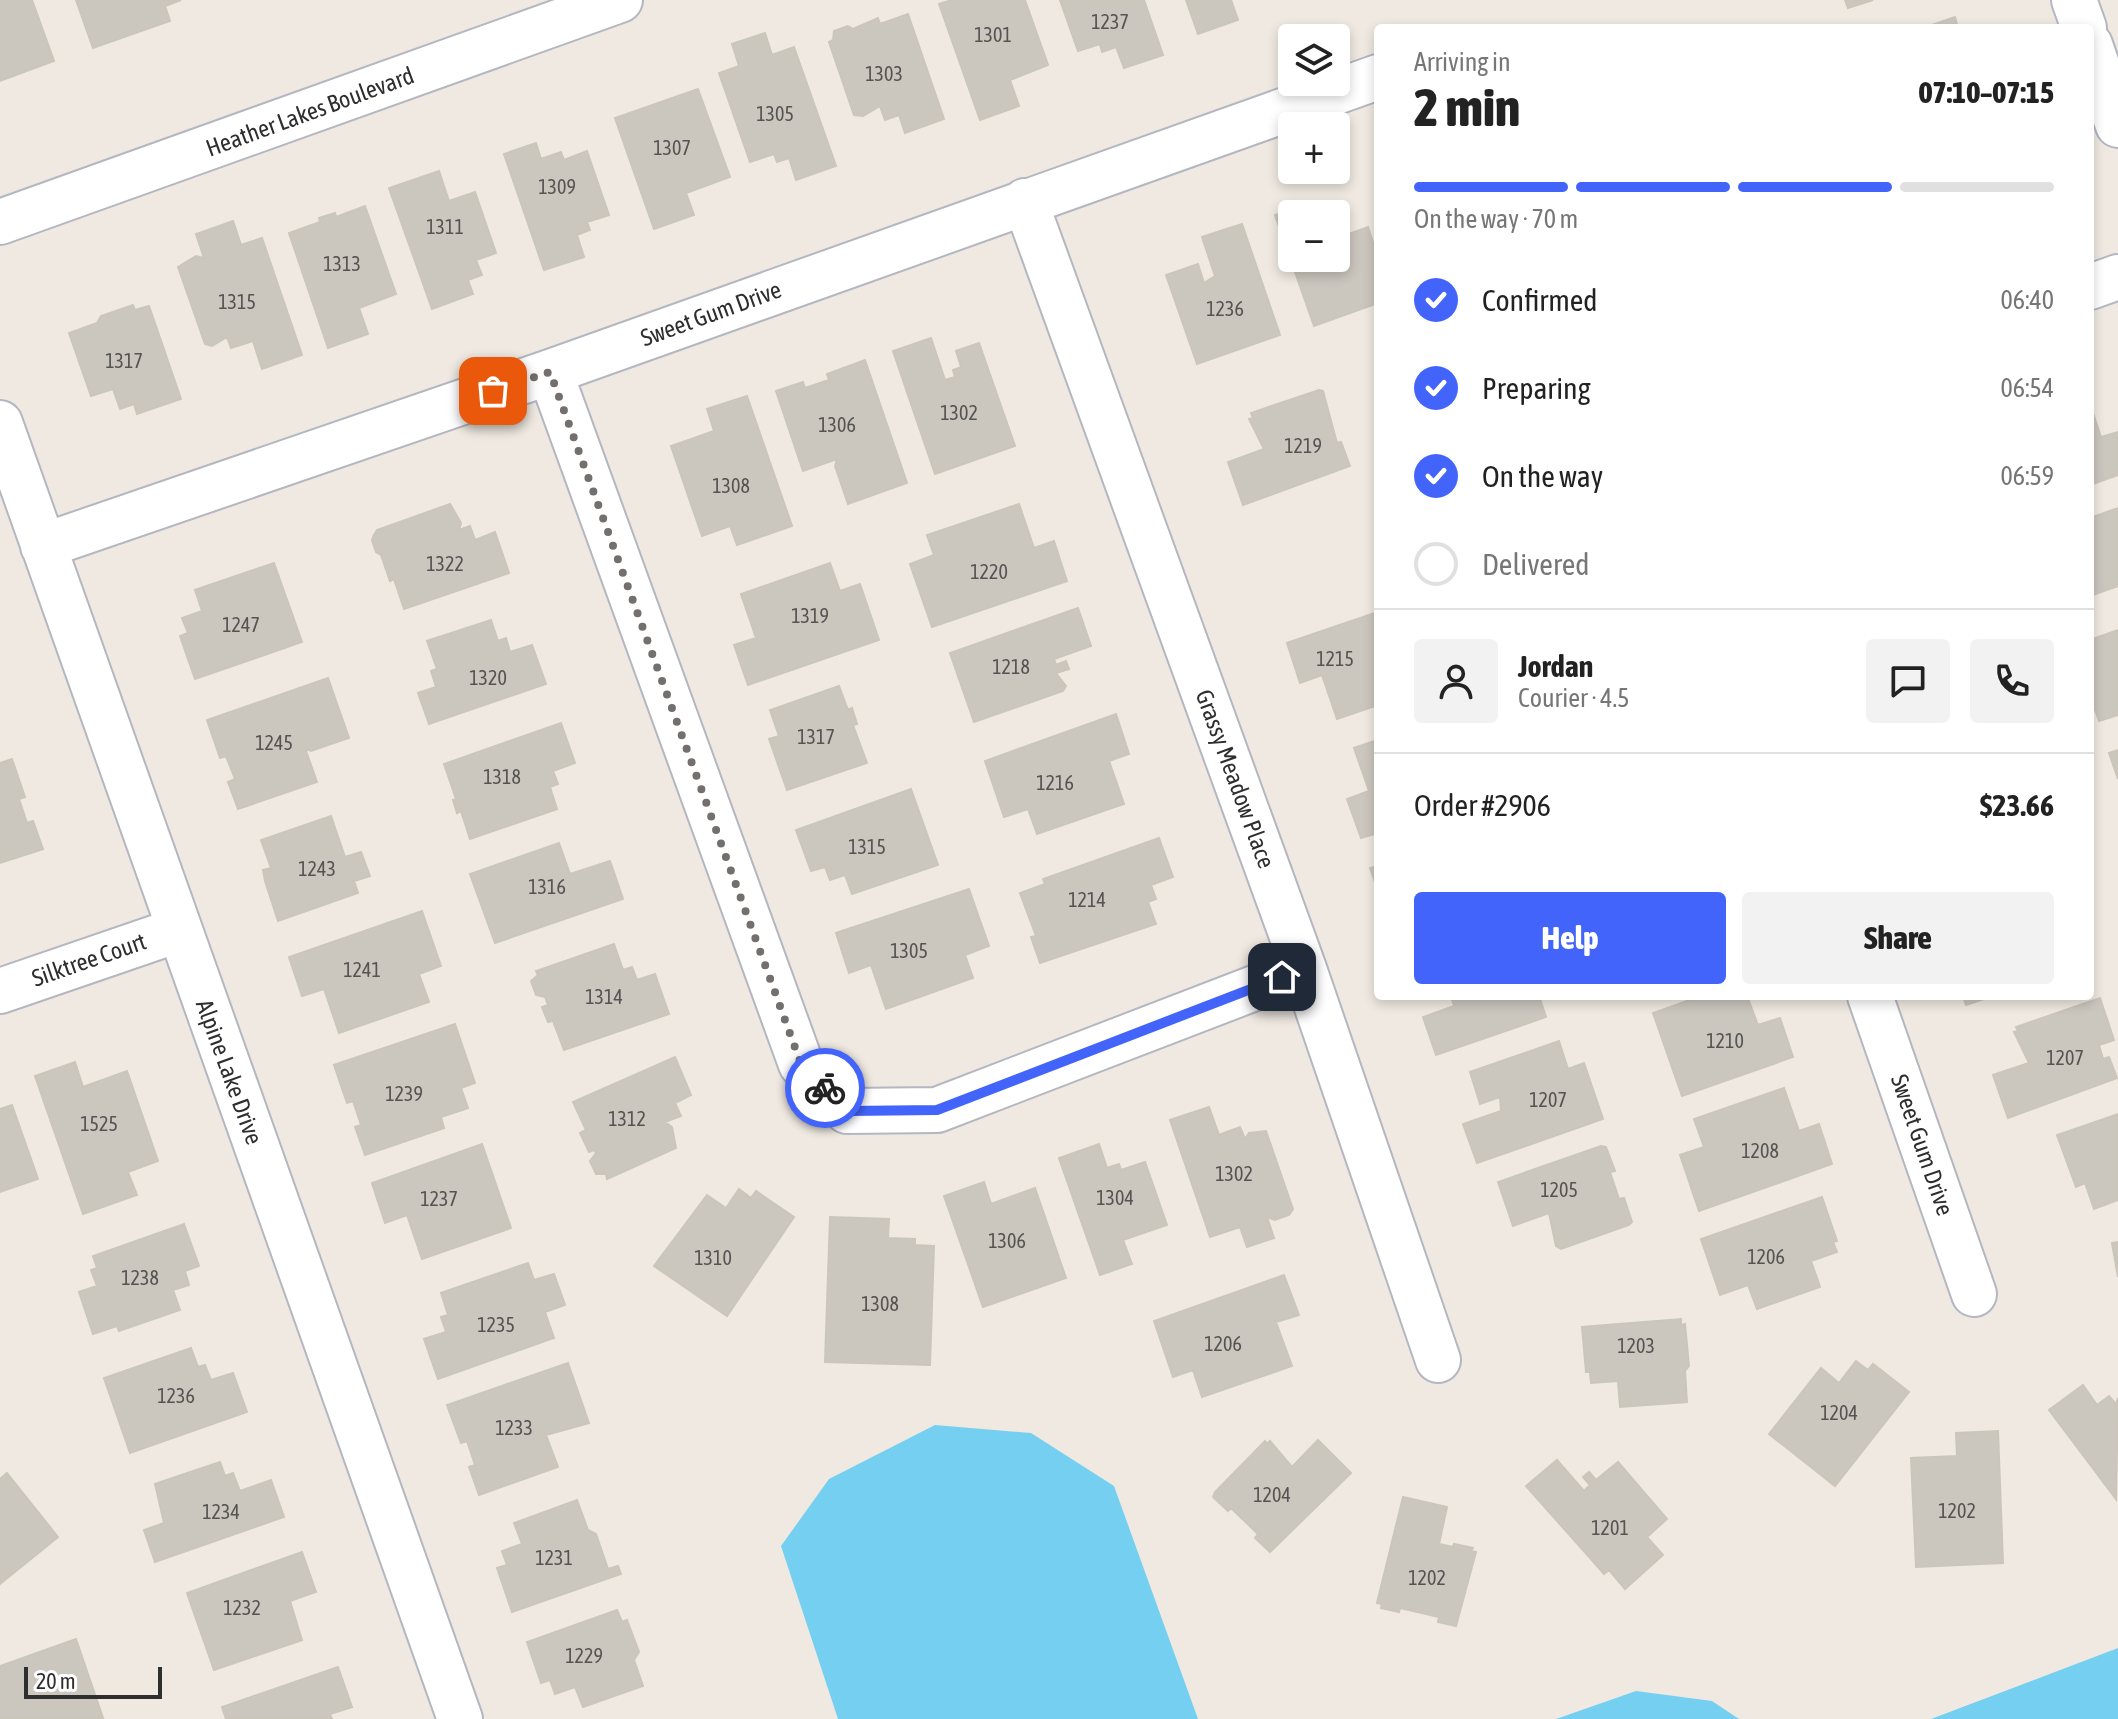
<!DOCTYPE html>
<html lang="en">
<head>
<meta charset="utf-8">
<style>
  :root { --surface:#fff; --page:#f2f2f2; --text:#222; --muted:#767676; --line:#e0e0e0; --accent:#4264fb }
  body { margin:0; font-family:"Asap Condensed",sans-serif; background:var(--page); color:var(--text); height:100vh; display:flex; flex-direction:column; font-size:30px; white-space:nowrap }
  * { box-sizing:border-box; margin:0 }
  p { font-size:26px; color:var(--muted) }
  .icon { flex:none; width:44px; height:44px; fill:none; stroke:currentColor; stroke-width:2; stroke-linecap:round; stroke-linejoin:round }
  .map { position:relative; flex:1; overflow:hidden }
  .sheet { position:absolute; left:1374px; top:24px; width:720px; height:976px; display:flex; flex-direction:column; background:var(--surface); border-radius:8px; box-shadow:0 4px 12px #0003 }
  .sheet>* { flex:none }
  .fabs { position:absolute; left:1278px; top:24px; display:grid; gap:16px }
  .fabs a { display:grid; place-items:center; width:72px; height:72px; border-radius:8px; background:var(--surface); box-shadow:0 4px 12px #0003; font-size:40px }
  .scale { position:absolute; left:24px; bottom:20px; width:138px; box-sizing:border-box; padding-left:8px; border:4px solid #2e2e2e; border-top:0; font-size:22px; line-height:28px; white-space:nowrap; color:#2e2e2e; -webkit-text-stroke:6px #fff; paint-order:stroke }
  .pin { position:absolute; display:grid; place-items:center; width:68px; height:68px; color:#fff; margin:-34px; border-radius:16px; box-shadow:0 4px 12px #0006 }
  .courier { position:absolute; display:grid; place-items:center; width:80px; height:80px; margin:-40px; border:6px solid #4264fb; border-radius:50%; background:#fff; color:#222; box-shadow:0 2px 10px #0007 }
  .headline em { font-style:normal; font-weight:800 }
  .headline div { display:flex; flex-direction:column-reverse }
  .headline { display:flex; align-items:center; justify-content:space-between; height:136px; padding:0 40px }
  h1 { font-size:52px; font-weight:800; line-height:60px }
  .bar { display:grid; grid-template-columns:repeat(4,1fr); gap:12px 8px; align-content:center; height:96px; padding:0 40px }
  .bar i { height:10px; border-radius:6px; background:var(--line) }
  .bar .on { background:var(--accent) }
  .bar p { grid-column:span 4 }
  .line { display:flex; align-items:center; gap:20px; padding:0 40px; border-top:2px solid var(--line) }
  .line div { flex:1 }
  .round { display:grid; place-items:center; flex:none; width:84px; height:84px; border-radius:8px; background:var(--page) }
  ol { padding:0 40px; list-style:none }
  li { display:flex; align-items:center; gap:24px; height:88px }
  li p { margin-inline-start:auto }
  li .icon { padding:8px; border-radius:50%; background:var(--accent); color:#fff; stroke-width:4 }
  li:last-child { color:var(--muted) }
  li i { width:44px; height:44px; border:4px solid var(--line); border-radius:50% }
  .action { display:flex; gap:16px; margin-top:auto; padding:16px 40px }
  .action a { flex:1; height:92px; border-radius:8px; background:var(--accent); color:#fff; font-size:32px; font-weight:800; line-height:92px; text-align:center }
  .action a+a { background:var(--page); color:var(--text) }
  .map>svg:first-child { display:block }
  .water { fill:#75cff0 }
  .building { fill:#cbc7bf; stroke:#cbc5ba; stroke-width:2 }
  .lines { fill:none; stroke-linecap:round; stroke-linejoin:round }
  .minor-casing { stroke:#b4b7c1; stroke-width:48 }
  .tertiary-casing { stroke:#b4b7c1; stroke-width:48 }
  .minor { stroke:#fff; stroke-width:44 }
  .tertiary { stroke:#fff; stroke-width:44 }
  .done { stroke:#726f6d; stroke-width:8; stroke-dasharray:0 14.4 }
  .route { stroke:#4264fb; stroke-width:10 }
  .labels { text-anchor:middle; stroke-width:7; stroke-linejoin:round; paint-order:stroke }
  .number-label { font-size:20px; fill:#555452 }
  .street-label { font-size:24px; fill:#2e2e2e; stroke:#fff }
</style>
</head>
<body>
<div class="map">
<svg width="2118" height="1719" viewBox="0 0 2118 1719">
  <rect width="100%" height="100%" fill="#efe9e1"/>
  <path class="water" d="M 935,1425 L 1031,1433 L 1114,1486 L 1198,1719 L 838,1719 L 781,1546 L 829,1479 Z
    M 2118,1648 L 2118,1719 L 1931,1719 Z
    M 1636,1691 L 1712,1701 L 1739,1719 L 1556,1719 Z"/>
  <path class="building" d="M 0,0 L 32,0 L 54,61 L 0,81 Z
    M 76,0 L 181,0 L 165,6 L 170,21 L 93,48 Z
    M 952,0 L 1025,0 L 1048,65 L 1010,80 L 1019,106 L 980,120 L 939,4 Z
    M 1060,0 L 1144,0 L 1163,55 L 1124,68 L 1116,47 L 1102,52 L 1100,44 L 1078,51 Z
    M 1186,0 L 1231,0 L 1238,20 L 1198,34 Z
    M 1845,0 L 1873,0 L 1848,8 Z
    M 908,14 L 944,119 L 905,133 L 899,115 L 885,120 L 880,106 L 863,116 L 854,115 L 829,42 L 833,40 L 834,31 L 848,26 L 853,29 L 878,18 L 880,24 Z
    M 1955,17 L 1958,28 L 1923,28 Z
    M 765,33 L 772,55 L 794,47 L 836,166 L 796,180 L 789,158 L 777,162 L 774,154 L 750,162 L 719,73 L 739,66 L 732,44 Z
    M 698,89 L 730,177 L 686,193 L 694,215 L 654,229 L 615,118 Z
    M 536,143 L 541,159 L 561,152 L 564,160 L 587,151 L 609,215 L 587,222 L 590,230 L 577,235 L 584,257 L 544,270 L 504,154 Z
    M 439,171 L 449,201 L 475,192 L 496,253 L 476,260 L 482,275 L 468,280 L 473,294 L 432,309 L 389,188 Z
    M 1312,202 L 1317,214 L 1292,214 L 1292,258 L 1336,258 L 1336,227 L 1343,225 L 1346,235 L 1368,227 L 1378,257 L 1378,303 L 1314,326 L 1275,215 Z
    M 365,206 L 396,294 L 359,308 L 368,334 L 328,348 L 289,233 L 320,222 L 319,218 L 335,213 L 336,217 Z
    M 233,221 L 241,245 L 262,238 L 302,355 L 262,369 L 253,341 L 231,348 L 227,337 L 212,346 L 205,344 L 178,267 L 196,256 L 204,258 L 196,234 Z
    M 1242,224 L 1280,335 L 1197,364 L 1166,275 L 1198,264 L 1204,283 L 1215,276 L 1202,237 Z
    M 133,305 L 135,310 L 149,306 L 181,399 L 137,414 L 134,404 L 120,409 L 113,389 L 91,396 L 69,333 L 97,323 L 101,316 Z
    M 931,338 L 945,380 L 955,377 L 953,370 L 961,367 L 956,351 L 979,343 L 1015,446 L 935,474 L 893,351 Z
    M 865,360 L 907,483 L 848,504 L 835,466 L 837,459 L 803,471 L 776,391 L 803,382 L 805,388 L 829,380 L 827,374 Z
    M 1319,390 L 1323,391 L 1337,443 L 1341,442 L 1350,466 L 1243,505 L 1228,462 L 1264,449 L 1249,419 L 1253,418 L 1251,413 Z
    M 747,396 L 792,526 L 737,545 L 730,526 L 702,536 L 671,446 L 714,431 L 707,409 Z
    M 2090,404 L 2101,437 L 2118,432 L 2118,475 L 2090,485 Z
    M 450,504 L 461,523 L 459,530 L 470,526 L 475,540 L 495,532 L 509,573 L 404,609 L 394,579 L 390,581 L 381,555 L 376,552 L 372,540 L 374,535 L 377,530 Z
    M 1019,504 L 1034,548 L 1054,541 L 1067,581 L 932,627 L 910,564 L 934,555 L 927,535 Z
    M 2118,508 L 2118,586 L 2090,596 L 2090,518 Z
    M 274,563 L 302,642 L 195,679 L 180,636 L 188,633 L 182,618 L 202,611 L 195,590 Z
    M 830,563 L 840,591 L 860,584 L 879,640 L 748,685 L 734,645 L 756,638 L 741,594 Z
    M 1078,608 L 1091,646 L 1054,659 L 1056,665 L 1066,661 L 1069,669 L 1056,673 L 1066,686 L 1063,691 L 974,722 L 950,653 Z
    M 1378,612 L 1378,705 L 1337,719 L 1322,675 L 1300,683 L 1287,643 Z
    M 491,620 L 498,641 L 506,638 L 510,652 L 532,645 L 546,684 L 429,724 L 418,693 L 436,687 L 431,671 L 437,669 L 427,641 Z
    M 2118,630 L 2118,715 L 2099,721 L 2090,695 L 2090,640 Z
    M 328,678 L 349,738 L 311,751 L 305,748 L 317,782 L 238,809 L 228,782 L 235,779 L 226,756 L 220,758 L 207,720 Z
    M 839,686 L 848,710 L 852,708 L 857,724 L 853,725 L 867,763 L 787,790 L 769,739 L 779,736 L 770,710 Z
    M 1116,714 L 1129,754 L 1109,761 L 1124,804 L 1037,834 L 1028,809 L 1004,817 L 985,761 Z
    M 561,723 L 575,763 L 553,771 L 558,784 L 550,787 L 557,809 L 470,839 L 461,811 L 457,813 L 453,800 L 456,799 L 444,764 Z
    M 1378,740 L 1378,833 L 1361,838 L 1347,799 L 1369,791 L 1354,748 Z
    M 2118,750 L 2118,779 L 2109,753 Z
    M 12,759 L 25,797 L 19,799 L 27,823 L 33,821 L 43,849 L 0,863 L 0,763 Z
    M 911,789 L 938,865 L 852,894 L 845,875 L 830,880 L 825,867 L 811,871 L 796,830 Z
    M 331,816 L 345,857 L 361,852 L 370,876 L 354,881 L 358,893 L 278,921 L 265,881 L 263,870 L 271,868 L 261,840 Z
    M 1159,838 L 1173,877 L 1151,885 L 1156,899 L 1148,902 L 1156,924 L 1040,963 L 1031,937 L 1036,936 L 1020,893 L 1045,884 L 1043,879 Z
    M 559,843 L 570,874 L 610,861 L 623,899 L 495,943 L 470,874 Z
    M 1378,866 L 1378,891 L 1370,868 Z
    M 969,889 L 989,946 L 965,955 L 973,978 L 886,1009 L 871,965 L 849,973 L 836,933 Z
    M 422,911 L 441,966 L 419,974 L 429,1002 L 339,1033 L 324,989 L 302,996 L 289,957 Z
    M 614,944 L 623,970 L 632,967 L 637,980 L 655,974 L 669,1014 L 564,1050 L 553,1021 L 548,1022 L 542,1007 L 548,1005 L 545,997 L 536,995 L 531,981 L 538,975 L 536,971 Z
    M 1451,996 L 1539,996 L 1546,1017 L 1436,1055 L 1423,1017 L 1454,1006 Z
    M 1701,996 L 1747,996 L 1758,1025 L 1780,1018 L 1793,1057 L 1682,1096 L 1653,1013 Z
    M 1963,996 L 1993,996 L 1966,1005 Z
    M 2100,998 L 2114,1040 L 2099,1045 L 2103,1059 L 2109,1057 L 2117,1078 L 2008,1118 L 1993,1075 L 2029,1063 L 2014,1032 L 2018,1031 L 2016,1027 Z
    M 455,1024 L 475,1083 L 461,1088 L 468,1108 L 441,1117 L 444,1128 L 365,1155 L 355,1127 L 361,1125 L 353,1101 L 347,1103 L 334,1065 Z
    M 1559,1041 L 1568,1069 L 1584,1063 L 1603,1119 L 1477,1163 L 1463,1124 L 1501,1111 L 1500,1097 L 1480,1104 L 1470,1072 Z
    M 675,1057 L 691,1095 L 675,1103 L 681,1116 L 665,1122 L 672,1127 L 676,1148 L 607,1179 L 606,1174 L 596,1174 L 590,1161 L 596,1153 L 594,1150 L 589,1152 L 580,1133 L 586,1130 L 573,1102 Z
    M 75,1062 L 83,1087 L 127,1071 L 158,1161 L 128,1172 L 137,1195 L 83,1214 L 35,1076 Z
    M 1784,1088 L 1799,1131 L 1819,1124 L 1832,1164 L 1699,1211 L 1680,1155 L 1704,1147 L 1694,1119 Z
    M 12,1105 L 38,1179 L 0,1192 L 0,1109 Z
    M 1209,1107 L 1219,1135 L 1240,1127 L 1245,1139 L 1249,1133 L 1266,1131 L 1293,1209 L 1289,1215 L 1275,1220 L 1267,1217 L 1274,1238 L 1247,1247 L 1240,1227 L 1210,1237 L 1170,1120 Z
    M 2118,1114 L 2118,1200 L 2094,1209 L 2085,1183 L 2076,1187 L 2057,1135 Z
    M 482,1144 L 511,1228 L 422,1259 L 407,1215 L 385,1223 L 372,1183 Z
    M 1099,1144 L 1107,1168 L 1119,1164 L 1121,1170 L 1145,1162 L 1167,1225 L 1123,1240 L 1132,1264 L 1100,1275 L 1059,1158 Z
    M 1601,1146 L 1606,1147 L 1615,1171 L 1610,1172 L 1619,1199 L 1624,1198 L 1632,1222 L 1629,1225 L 1561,1249 L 1556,1246 L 1549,1213 L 1513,1226 L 1498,1182 Z
    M 984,1182 L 991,1204 L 1035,1188 L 1066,1278 L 983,1307 L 944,1196 Z
    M 739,1189 L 751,1198 L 756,1191 L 794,1217 L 727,1316 L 654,1266 L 707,1195 L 726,1208 Z
    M 1822,1197 L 1837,1241 L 1833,1242 L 1837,1252 L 1811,1261 L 1820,1287 L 1757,1309 L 1748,1285 L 1720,1295 L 1701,1239 Z
    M 830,1217 L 889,1219 L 888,1238 L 915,1239 L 915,1245 L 934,1246 L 930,1365 L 825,1362 Z
    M 184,1224 L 199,1266 L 185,1271 L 189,1285 L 173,1290 L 180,1310 L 119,1331 L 117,1326 L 93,1334 L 79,1292 L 97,1286 L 91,1270 L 97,1268 L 93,1256 Z
    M 2118,1242 L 2118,1277 L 2112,1243 Z
    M 528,1263 L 534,1280 L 554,1274 L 565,1305 L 545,1312 L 554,1338 L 438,1379 L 424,1339 L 446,1332 L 441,1317 L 448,1315 L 441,1293 Z
    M 1284,1275 L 1299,1315 L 1276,1322 L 1292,1366 L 1202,1397 L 1193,1370 L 1173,1377 L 1154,1321 Z
    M 1681,1319 L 1681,1325 L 1685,1324 L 1689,1366 L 1685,1371 L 1687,1402 L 1620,1407 L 1618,1381 L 1591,1383 L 1590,1372 L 1586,1372 L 1582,1327 Z
    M 191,1348 L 198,1367 L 205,1365 L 211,1380 L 233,1373 L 247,1412 L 130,1453 L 104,1378 Z
    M 1856,1361 L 1868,1370 L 1873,1364 L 1909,1392 L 1835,1486 L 1769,1434 L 1821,1368 L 1839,1383 Z
    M 568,1363 L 589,1423 L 546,1435 L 558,1467 L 479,1495 L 469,1467 L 475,1465 L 467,1441 L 461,1443 L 447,1405 Z
    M 2083,1385 L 2097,1405 L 2109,1396 L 2116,1404 L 2118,1398 L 2116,1499 L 2049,1410 Z
    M 1998,1431 L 2003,1563 L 1916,1567 L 1911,1458 L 1957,1456 L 1956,1433 Z
    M 1318,1440 L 1351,1473 L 1270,1552 L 1255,1538 L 1258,1534 L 1231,1508 L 1228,1511 L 1213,1497 L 1215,1492 L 1265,1441 L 1267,1444 L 1270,1441 L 1292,1467 Z
    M 1557,1460 L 1584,1491 L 1590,1485 L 1583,1477 L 1589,1472 L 1596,1480 L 1618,1462 L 1667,1519 L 1647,1537 L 1663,1555 L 1625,1589 L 1609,1570 L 1604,1574 L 1526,1486 Z
    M 220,1462 L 225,1476 L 233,1473 L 240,1491 L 271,1480 L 284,1517 L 155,1562 L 144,1530 L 164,1523 L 155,1484 Z
    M 7,1473 L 58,1537 L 0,1584 L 0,1479 Z
    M 1403,1497 L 1447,1507 L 1439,1544 L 1453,1547 L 1454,1544 L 1473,1548 L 1471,1551 L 1476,1552 L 1456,1626 L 1438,1622 L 1439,1617 L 1400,1608 L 1399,1612 L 1381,1608 L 1382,1604 L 1377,1603 Z
    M 577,1500 L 588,1530 L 596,1534 L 608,1569 L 618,1566 L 621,1574 L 512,1612 L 497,1568 L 507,1565 L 502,1551 L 522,1544 L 514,1523 Z
    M 302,1552 L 316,1592 L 290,1601 L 302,1640 L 214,1670 L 187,1593 Z
    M 617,1610 L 622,1622 L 627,1620 L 639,1652 L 634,1660 L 643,1686 L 583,1707 L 575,1687 L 555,1694 L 550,1680 L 541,1683 L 527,1642 Z
    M 76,1639 L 103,1718 L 0,1719 L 0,1666 Z
    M 338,1667 L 352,1707 L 330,1714 L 332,1719 L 226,1719 L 222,1707 Z"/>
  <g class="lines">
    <g class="minor-casing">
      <path id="minor" d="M 2074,0 L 2084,28
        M 2090,45 L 2118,125
        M 1025,201 L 1304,969 L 1438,1360
        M 550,372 L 801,1064 L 847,1111 L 937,1110 L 1304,969
        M 0,423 L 460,1719
        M 43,546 L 550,372 L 1378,77
        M 0,991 L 178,930
        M 1870,996 L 1974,1294"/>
    </g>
    <g class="tertiary-casing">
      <path id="tertiary" d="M 0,222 L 620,0
        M 2090,287 L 2118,277"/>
    </g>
    <use href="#minor" class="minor"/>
    <use href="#tertiary" class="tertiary"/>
  </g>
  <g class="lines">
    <path class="done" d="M 493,391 L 550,372 L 801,1064 L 825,1088"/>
    <path class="route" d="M 825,1088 L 847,1111 L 937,1110 L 1282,977"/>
  </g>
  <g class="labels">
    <g class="number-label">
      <text x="1110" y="29">1237</text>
      <text x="993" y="42">1301</text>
      <text x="884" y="81">1303</text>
      <text x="775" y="121">1305</text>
      <text x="672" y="155">1307</text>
      <text x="557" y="194">1309</text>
      <text x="445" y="234">1311</text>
      <text x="342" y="271">1313</text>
      <text x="237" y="309">1315</text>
      <text x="1225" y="316">1236</text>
      <text x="124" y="368">1317</text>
      <text x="959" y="420">1302</text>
      <text x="837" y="432">1306</text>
      <text x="1303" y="453">1219</text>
      <text x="731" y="493">1308</text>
      <text x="445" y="571">1322</text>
      <text x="989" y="579">1220</text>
      <text x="810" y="623">1319</text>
      <text x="241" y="632">1247</text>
      <text x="1335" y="666">1215</text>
      <text x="1011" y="674">1218</text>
      <text x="488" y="685">1320</text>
      <text x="816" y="744">1317</text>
      <text x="274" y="750">1245</text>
      <text x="502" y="784">1318</text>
      <text x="1055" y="790">1216</text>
      <text x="867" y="854">1315</text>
      <text x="317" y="876">1243</text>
      <text x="547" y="894">1316</text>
      <text x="1087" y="907">1214</text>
      <text x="909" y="958">1305</text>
      <text x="362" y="977">1241</text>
      <text x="604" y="1004">1314</text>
      <text x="1725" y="1048">1210</text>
      <text x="2065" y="1065">1207</text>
      <text x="404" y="1101">1239</text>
      <text x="1548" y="1107">1207</text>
      <text x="627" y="1126">1312</text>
      <text x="99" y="1131">1525</text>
      <text x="1760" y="1158">1208</text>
      <text x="1234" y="1181">1302</text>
      <text x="1559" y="1197">1205</text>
      <text x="1115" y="1205">1304</text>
      <text x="439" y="1206">1237</text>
      <text x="1007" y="1248">1306</text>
      <text x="1766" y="1264">1206</text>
      <text x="713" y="1265">1310</text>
      <text x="140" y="1285">1238</text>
      <text x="880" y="1311">1308</text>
      <text x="496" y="1332">1235</text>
      <text x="1223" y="1351">1206</text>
      <text x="1636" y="1353">1203</text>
      <text x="176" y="1403">1236</text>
      <text x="1839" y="1420">1204</text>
      <text x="514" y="1435">1233</text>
      <text x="1272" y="1502">1204</text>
      <text x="1957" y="1518">1202</text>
      <text x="221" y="1519">1234</text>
      <text x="1610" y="1535">1201</text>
      <text x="554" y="1565">1231</text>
      <text x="1427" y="1585">1202</text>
      <text x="242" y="1615">1232</text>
      <text x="584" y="1663">1229</text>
    </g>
    <g class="street-label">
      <text transform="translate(310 112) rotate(-20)" y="8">Heather Lakes Boulevard</text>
      <text transform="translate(711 314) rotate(-20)" y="8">Sweet Gum Drive</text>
      <text transform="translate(1235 779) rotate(70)" y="8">Grassy Meadow Place</text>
      <text transform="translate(89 960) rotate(-19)" y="8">Silktree Court</text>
      <text transform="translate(229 1072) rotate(70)" y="8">Alpine Lake Drive</text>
      <text transform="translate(1922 1145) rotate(71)" y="8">Sweet Gum Drive</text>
    </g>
  </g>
</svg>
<div class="fabs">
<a><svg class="icon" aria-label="layers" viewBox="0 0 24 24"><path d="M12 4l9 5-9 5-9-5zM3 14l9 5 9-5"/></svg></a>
<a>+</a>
<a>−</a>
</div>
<div class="scale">20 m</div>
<div class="pin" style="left:493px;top:391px;background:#ea580c"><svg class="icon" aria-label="bag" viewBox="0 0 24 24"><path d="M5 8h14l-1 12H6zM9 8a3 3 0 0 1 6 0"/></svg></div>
<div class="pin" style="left:1282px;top:977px;background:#1f2937"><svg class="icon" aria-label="home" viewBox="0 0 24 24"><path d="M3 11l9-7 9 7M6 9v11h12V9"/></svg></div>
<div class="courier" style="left:825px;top:1088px"><svg class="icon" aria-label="bike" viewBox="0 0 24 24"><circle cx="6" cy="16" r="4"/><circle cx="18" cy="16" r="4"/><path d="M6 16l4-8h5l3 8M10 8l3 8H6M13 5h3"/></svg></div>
<section class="sheet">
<div class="headline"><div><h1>2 min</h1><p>Arriving in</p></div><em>07:10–07:15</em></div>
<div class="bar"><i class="on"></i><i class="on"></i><i class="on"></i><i></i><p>On the way · 70 m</p></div>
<ol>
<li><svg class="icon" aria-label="check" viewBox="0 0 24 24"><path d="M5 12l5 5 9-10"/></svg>Confirmed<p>06:40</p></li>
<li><svg class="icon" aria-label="check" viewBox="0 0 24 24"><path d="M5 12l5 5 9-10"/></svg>Preparing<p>06:54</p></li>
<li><svg class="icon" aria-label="check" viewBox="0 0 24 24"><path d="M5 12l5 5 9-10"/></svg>On the way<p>06:59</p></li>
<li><i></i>Delivered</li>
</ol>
<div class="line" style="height:144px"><a class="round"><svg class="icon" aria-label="person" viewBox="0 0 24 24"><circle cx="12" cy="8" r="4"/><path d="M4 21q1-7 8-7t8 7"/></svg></a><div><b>Jordan</b><p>Courier · 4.5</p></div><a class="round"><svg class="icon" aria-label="chat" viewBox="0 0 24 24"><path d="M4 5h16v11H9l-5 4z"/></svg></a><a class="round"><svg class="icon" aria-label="phone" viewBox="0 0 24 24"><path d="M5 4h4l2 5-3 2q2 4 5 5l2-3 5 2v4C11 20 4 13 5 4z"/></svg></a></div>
<div class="line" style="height:104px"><div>Order #2906</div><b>$23.66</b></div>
<div class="action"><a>Help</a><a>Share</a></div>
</section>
</div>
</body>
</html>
